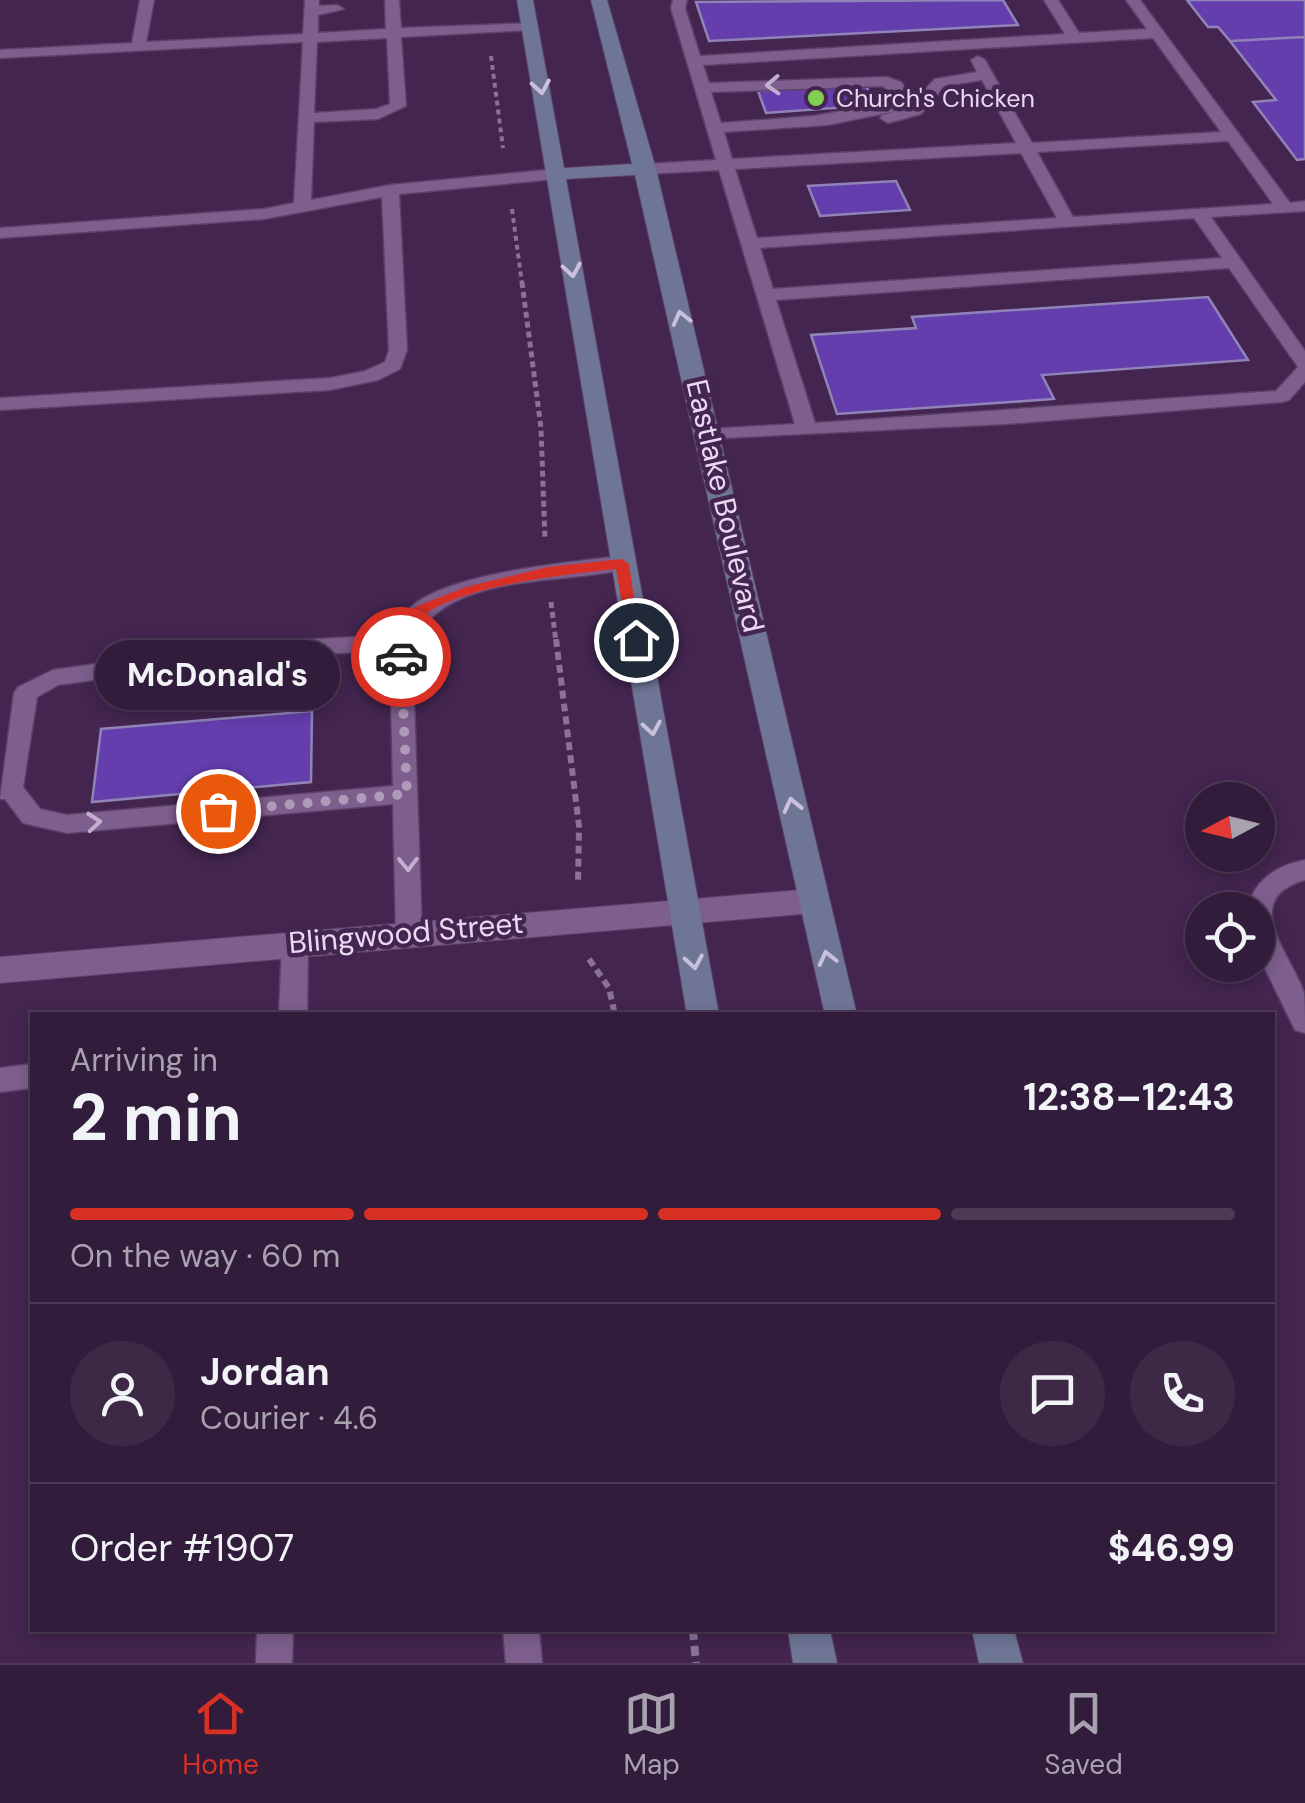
<!DOCTYPE html>
<html lang="en">
<head>
<meta charset="utf-8">
<style>
  :root { --surface:#321c3b; --page:#3d2946; --text:#f1f3f6; --muted:#a8a1af; --line:#4d3a55; --accent:#d93025 }
  body { margin:0; font-family:"DM Sans",sans-serif; background:var(--page); color:var(--text); height:100vh; display:flex; flex-direction:column; font-size:38px; white-space:nowrap }
  * { box-sizing:border-box; margin:0 }
  p { font-size:32px; color:var(--muted) }
  .icon { flex:none; width:55px; height:55px; fill:none; stroke:currentColor; stroke-width:2; stroke-linecap:round; stroke-linejoin:round }
  .map { position:relative; flex:1; overflow:hidden }
  .sheet { position:absolute; left:30px; top:1012px; width:1245px; height:620px; display:flex; flex-direction:column; background:var(--surface); border-radius:0px; box-shadow:0 5px 15px #0003,0 0 0 2px var(--line) }
  .sheet>* { flex:none }
  .needle { width:65px; rotate:263deg }
  .buttons { position:absolute; left:1185px; top:782px; display:grid; gap:20px }
  .buttons a { display:grid; place-items:center; width:90px; height:90px; border-radius:50%; background:var(--surface); box-shadow:0 5px 15px #0003,0 0 0 2px var(--line); font-size:50px }
  .pin { position:absolute; display:grid; place-items:center; width:85px; height:85px; color:#fff; margin:-42px; border:5px solid #fff; border-radius:50%; box-shadow:0 2px 10px #0007 }
  .courier { position:absolute; display:grid; place-items:center; width:100px; height:100px; margin:-50px; border:8px solid #d93025; border-radius:50%; background:#fff; color:#222; box-shadow:0 2px 12px #0007 }
  .bubble { position:absolute; height:70px; border-radius:35px; background:var(--surface); box-shadow:0 5px 15px #0003,0 0 0 2px var(--line); font-size:32px; font-weight:700; line-height:70px; text-align:center }
  .head em { font-style:normal; font-weight:700 }
  .head div { display:flex; flex-direction:column-reverse }
  .head { display:flex; align-items:center; justify-content:space-between; height:170px; padding:0 40px }
  h1 { font-size:65px; font-weight:700; line-height:75px }
  .bar { display:grid; grid-template-columns:repeat(4,1fr); gap:15px 10px; align-content:center; height:120px; padding:0 40px }
  .bar i { height:12px; border-radius:8px; background:var(--line) }
  .bar .selected { background:var(--accent) }
  .bar p { grid-column:span 4 }
  .line { display:flex; align-items:center; gap:25px; padding:0 40px; border-top:2px solid var(--line) }
  .line div { flex:1 }
  .round { display:grid; place-items:center; flex:none; width:105px; height:105px; border-radius:52px; background:var(--page) }
  .tabs { display:flex; justify-content:space-around; align-items:center; height:140px; border-top:2px solid var(--line); background:var(--surface); font-size:28px; color:var(--muted) }
  .tabs a { display:grid; justify-items:center; gap:5px }
  .tabs .selected { color:var(--accent) }
  .map>svg:first-child { display:block }
  .building { fill:#653eae; stroke:#9083b8; stroke-width:2.5 }
  .lines { fill:none; stroke-linecap:round; stroke-linejoin:round }
  .lane-casing { stroke:#5b4166; stroke-width:3 }
  .street-casing { stroke:#5b4166; stroke-width:2 }
  .secondary-casing { stroke:#5b4166; stroke-width:2 }
  .path-far3 { stroke:#8b7295; stroke-width:4; stroke-dasharray:5 4; stroke-linecap:butt }
  .path-far2 { stroke:#8b7295; stroke-width:5; stroke-dasharray:6 4; stroke-linecap:butt }
  .path-far1 { stroke:#8b7295; stroke-width:6; stroke-dasharray:8 5; stroke-linecap:butt }
  .path { stroke:#8b7295; stroke-width:8; stroke-dasharray:10 6; stroke-linecap:butt }
  .lane { fill:#7d5e8c; fill-rule:evenodd }
  .street { fill:#7d5e8c; fill-rule:evenodd }
  .secondary { fill:#6e7595; fill-rule:evenodd }
  .oneway { stroke:#c4aecf }
  .oneway2 { stroke:#cbc0dc }
  .route { fill:#d93025 }
  .done { stroke:#b09aba; stroke-width:10; stroke-dasharray:0 18 }
  .poi-dot { fill:#82d04f; stroke:#43254f; stroke-width:4 }
  .labels { text-anchor:middle; stroke-width:9; stroke-linejoin:round; paint-order:stroke }
  .far-poi-label { font-size:25px; fill:#ead9f3; stroke:#43254f; text-anchor:start }
  .street-label { font-size:30px; fill:#ead9f3; stroke:#43254f }
</style>
</head>
<body>
<div class="map">
<svg width="1305" height="1663" viewBox="0 0 1305 1663">
  <rect width="100%" height="100%" fill="#43254f"/>
  <path class="building" d="M 1003,0 L 1018,25 L 709,41 L 696,2 Z
    M 1187,0 L 1305,0 L 1305,37 L 1230,41 L 1218,27 L 1208,27 Z
    M 1305,37 L 1305,159 L 1297,160 L 1253,102 L 1276,100 L 1230,41 Z
    M 865,84 L 876,105 L 766,113 L 758,91 Z
    M 896,181 L 910,210 L 820,216 L 808,186 Z
    M 1208,297 L 1248,360 L 1042,375 L 1054,399 L 837,414 L 811,335 L 916,328 L 912,317 Z
    M 312,711 L 311,782 L 92,802 L 101,729 Z"/>
  <g class="lines">
    <g class="lane-casing">
      <path id="lane" d="M 140,0 L 154,0 L 146,42 L 303,34 L 305,0 L 319,0 L 319,6 L 337,5 L 344,9 L 318,15 L 318,33 L 386,29 L 385,0 L 399,0 L 401,28 L 535,23 L 535,29 L 530,30 L 401,37 L 406,106 L 378,119 L 314,122 L 311,200 L 390,185 L 556,169 L 564,174 L 556,179 L 399,194 L 407,350 L 400,369 L 378,380 L 330,390 L 0,410 L 0,398 L 330,378 L 365,371 L 385,362 L 389,350 L 382,197 L 264,219 L 0,238 L 0,228 L 264,209 L 294,203 L 303,42 L 0,58 L 0,50 L 132,43 ZM 387,38 L 390,104 L 376,109 L 314,113 L 317,42 Z
        M 673,0 L 687,0 L 685,8 L 700,56 L 1065,34 L 1044,0 L 1058,0 L 1079,33 L 1147,29 L 1126,0 L 1140,0 L 1290,203 L 1305,201 L 1305,211 L 1211,217 L 1305,351 L 1305,382 L 1289,400 L 1282,402 L 1005,424 L 703,439 L 700,435 L 710,429 L 795,424 L 719,170 L 646,174 L 638,169 L 646,164 L 716,160 L 671,8 ZM 1153,38 L 1221,132 L 1032,143 L 985,60 L 978,56 L 971,60 L 977,72 L 935,79 L 905,109 L 913,98 L 901,82 L 887,77 L 709,83 L 703,65 ZM 982,80 L 1016,143 L 732,159 L 724,132 L 828,125 L 896,111 L 882,115 L 880,118 L 888,123 L 921,114 L 945,86 ZM 882,86 L 895,94 L 894,102 L 813,116 L 721,123 L 711,92 ZM 1228,141 L 1273,204 L 1073,217 L 1037,152 ZM 1021,153 L 1057,218 L 757,238 L 735,169 ZM 1194,218 L 1222,258 L 773,289 L 760,248 ZM 1229,268 L 1298,367 L 1276,391 L 815,423 L 776,300 Z
        M 622,556 L 630,558 L 633,563 L 630,568 C 561,586 451,570 412,642 L 422,933 L 418,940 L 409,943 L 400,940 L 396,933 L 393,804 L 67,833 L 23,823 L 5,799 L 0,799 L 14,693 L 18,687 L 53,670 L 243,643 L 394,635 C 398,626 403,615 410,608 C 446,573 571,562 622,556 ZM 390,650 L 393,786 L 67,815 L 40,809 L 23,787 L 37,697 L 58,685 L 243,659 Z
        M 1305,860 L 1305,880 C 1237,899 1293,957 1304,993 C 1305,1005 1305,1021 1305,1033 L 1295,1030 L 1258,954 L 1258,910 L 1246,910 C 1255,880 1275,866 1305,860 Z
        M 295,932 L 304,936 L 308,943 L 307,1015 L 279,1015 L 282,943 L 286,936 Z
        M 32,1064 L 32,1088 L 0,1092 L 0,1068 Z
        M 257,1630 L 293,1630 L 292,1663 L 256,1663 Z
        M 503,1630 L 539,1630 L 542,1663 L 506,1663 Z"/>
    </g>
    <g class="street-casing">
      <path id="street" d="M 813,889 L 824,892 L 829,901 L 824,910 L 813,913 L 0,983 L 0,957 Z"/>
    </g>
    <g class="secondary-casing">
      <path id="secondary" d="M 517,0 L 533,0 L 564,168 L 632,164 L 591,0 L 607,0 L 656,169 L 857,1015 L 825,1015 L 635,175 L 566,179 L 719,1015 L 687,1015 Z
        M 788,1630 L 830,1630 L 837,1663 L 793,1663 Z
        M 972,1630 L 1014,1630 L 1023,1663 L 979,1663 Z"/>
    </g>
    <path class="path-far3" d="M 491,56 L 503,148
      M 512,209 L 522,284"/>
    <path class="path-far2" d="M 522,282 L 541,428 L 545,540
      M 551,602 L 556,642"/>
    <path class="path-far1" d="M 556,639 L 579,826 L 578,883
      M 589,959 L 609,988 L 615,1015"/>
    <path class="path" d="M 693,1630 L 696,1663"/>
    <use href="#lane" class="lane"/>
    <use href="#street" class="street"/>
    <use href="#secondary" class="secondary"/>
  </g>
  <defs><path id="oneway-chevron" d="M-2-3.5L2.5 0L-2 3.5" fill="none" stroke-width="1.6" stroke-linecap="round" stroke-linejoin="round" transform="scale(2.5)"/></defs>
  <g class="oneway">
    <use href="#oneway-chevron" transform="translate(773 85) rotate(177)"/>
    <use href="#oneway-chevron" transform="translate(94 822) rotate(-5)"/>
    <use href="#oneway-chevron" transform="translate(408 864) rotate(89)"/>
  </g>
  <g class="oneway2">
    <use href="#oneway-chevron" transform="translate(541 87) rotate(80)"/>
    <use href="#oneway-chevron" transform="translate(572 270) rotate(80)"/>
    <use href="#oneway-chevron" transform="translate(681 318) rotate(-104)"/>
    <use href="#oneway-chevron" transform="translate(652 728) rotate(80)"/>
    <use href="#oneway-chevron" transform="translate(792 805) rotate(-103)"/>
    <use href="#oneway-chevron" transform="translate(827 958) rotate(-104)"/>
    <use href="#oneway-chevron" transform="translate(694 962) rotate(80)"/>
  </g>
  <path class="route" d="M 622,559 L 629,564 L 641,644 L 628,640 L 616,569 C 567,574 468,585 427,613 C 412,624 411,645 407,661 L 394,657 L 393,642 L 415,607 L 466,587 L 548,567 Z"/>
  <g class="lines">
    <path class="done" d="M 218,811 L 407,794 L 401,657"/>
  </g>
  <circle class="poi-dot" cx="816" cy="98" r="10"/>
  <g class="labels">
    <g class="far-poi-label">
      <text x="836" y="107">Church's Chicken</text>
    </g>
    <g class="street-label">
      <text transform="translate(725 506) rotate(77)" y="10">Eastlake Boulevard</text>
      <text transform="translate(406 933) rotate(-5)" y="10">Blingwood Street</text>
    </g>
  </g>
</svg>
<div class="buttons">
<a><svg class="needle" viewBox="-14 -14 28 28"><path d="M0-13l5 13h-10z" fill="#e53935"/><path d="M0 13l5-13h-10z" fill="#a8a1af"/></svg></a>
<a><svg class="icon" aria-label="locate" viewBox="0 0 24 24"><circle cx="12" cy="12" r="6"/><path d="M12 2v4M12 18v4M2 12h4M18 12h4"/></svg></a>
</div>
<div class="pin" style="left:218px;top:811px;background:#ea580c"><svg class="icon" aria-label="bag" viewBox="0 0 24 24"><path d="M5 8h14l-1 12H6zM9 8a3 3 0 0 1 6 0"/></svg></div>
<div class="pin" style="left:636px;top:640px;background:#1f2937"><svg class="icon" aria-label="home" viewBox="0 0 24 24"><path d="M3 11l9-7 9 7M6 9v11h12V9"/></svg></div>
<div class="courier" style="left:401px;top:657px"><svg class="icon" aria-label="car" viewBox="0 0 24 24"><path d="M5 17H2v-5l4-1 3-4h7l3 4 3 1v5h-3M9 17h6M6 11h13"/><circle cx="7" cy="17" r="2"/><circle cx="17" cy="17" r="2"/></svg></div>
<div class="bubble" style="left:95px;top:640px;width:245px">McDonald's</div>
<section class="sheet">
<div class="head"><div><h1>2 min</h1><p>Arriving in</p></div><em>12:38–12:43</em></div>
<div class="bar"><i class="selected"></i><i class="selected"></i><i class="selected"></i><i></i><p>On the way · 60 m</p></div>
<div class="line" style="height:180px"><a class="round"><svg class="icon" aria-label="person" viewBox="0 0 24 24"><circle cx="12" cy="8" r="4"/><path d="M4 21q1-7 8-7t8 7"/></svg></a><div><b>Jordan</b><p>Courier · 4.6</p></div><a class="round"><svg class="icon" aria-label="chat" viewBox="0 0 24 24"><path d="M4 5h16v11H9l-5 4z"/></svg></a><a class="round"><svg class="icon" aria-label="phone" viewBox="0 0 24 24"><path d="M5 4h4l2 5-3 2q2 4 5 5l2-3 5 2v4C11 20 4 13 5 4z"/></svg></a></div>
<div class="line" style="height:130px"><div>Order #1907</div><b>$46.99</b></div>
</section>
</div>
<nav class="tabs">
<a class="selected"><svg class="icon" aria-label="home" viewBox="0 0 24 24"><path d="M3 11l9-7 9 7M6 9v11h12V9"/></svg>Home</a>
<a><svg class="icon" aria-label="map" viewBox="0 0 24 24"><path d="M3 6l6-2 6 2 6-2v14l-6 2-6-2-6 2zM9 4v14M15 6v14"/></svg>Map</a>
<a><svg class="icon" aria-label="saved" viewBox="0 0 24 24"><path d="M7 4h10v16l-5-4-5 4z"/></svg>Saved</a>
</nav>
</body>
</html>
